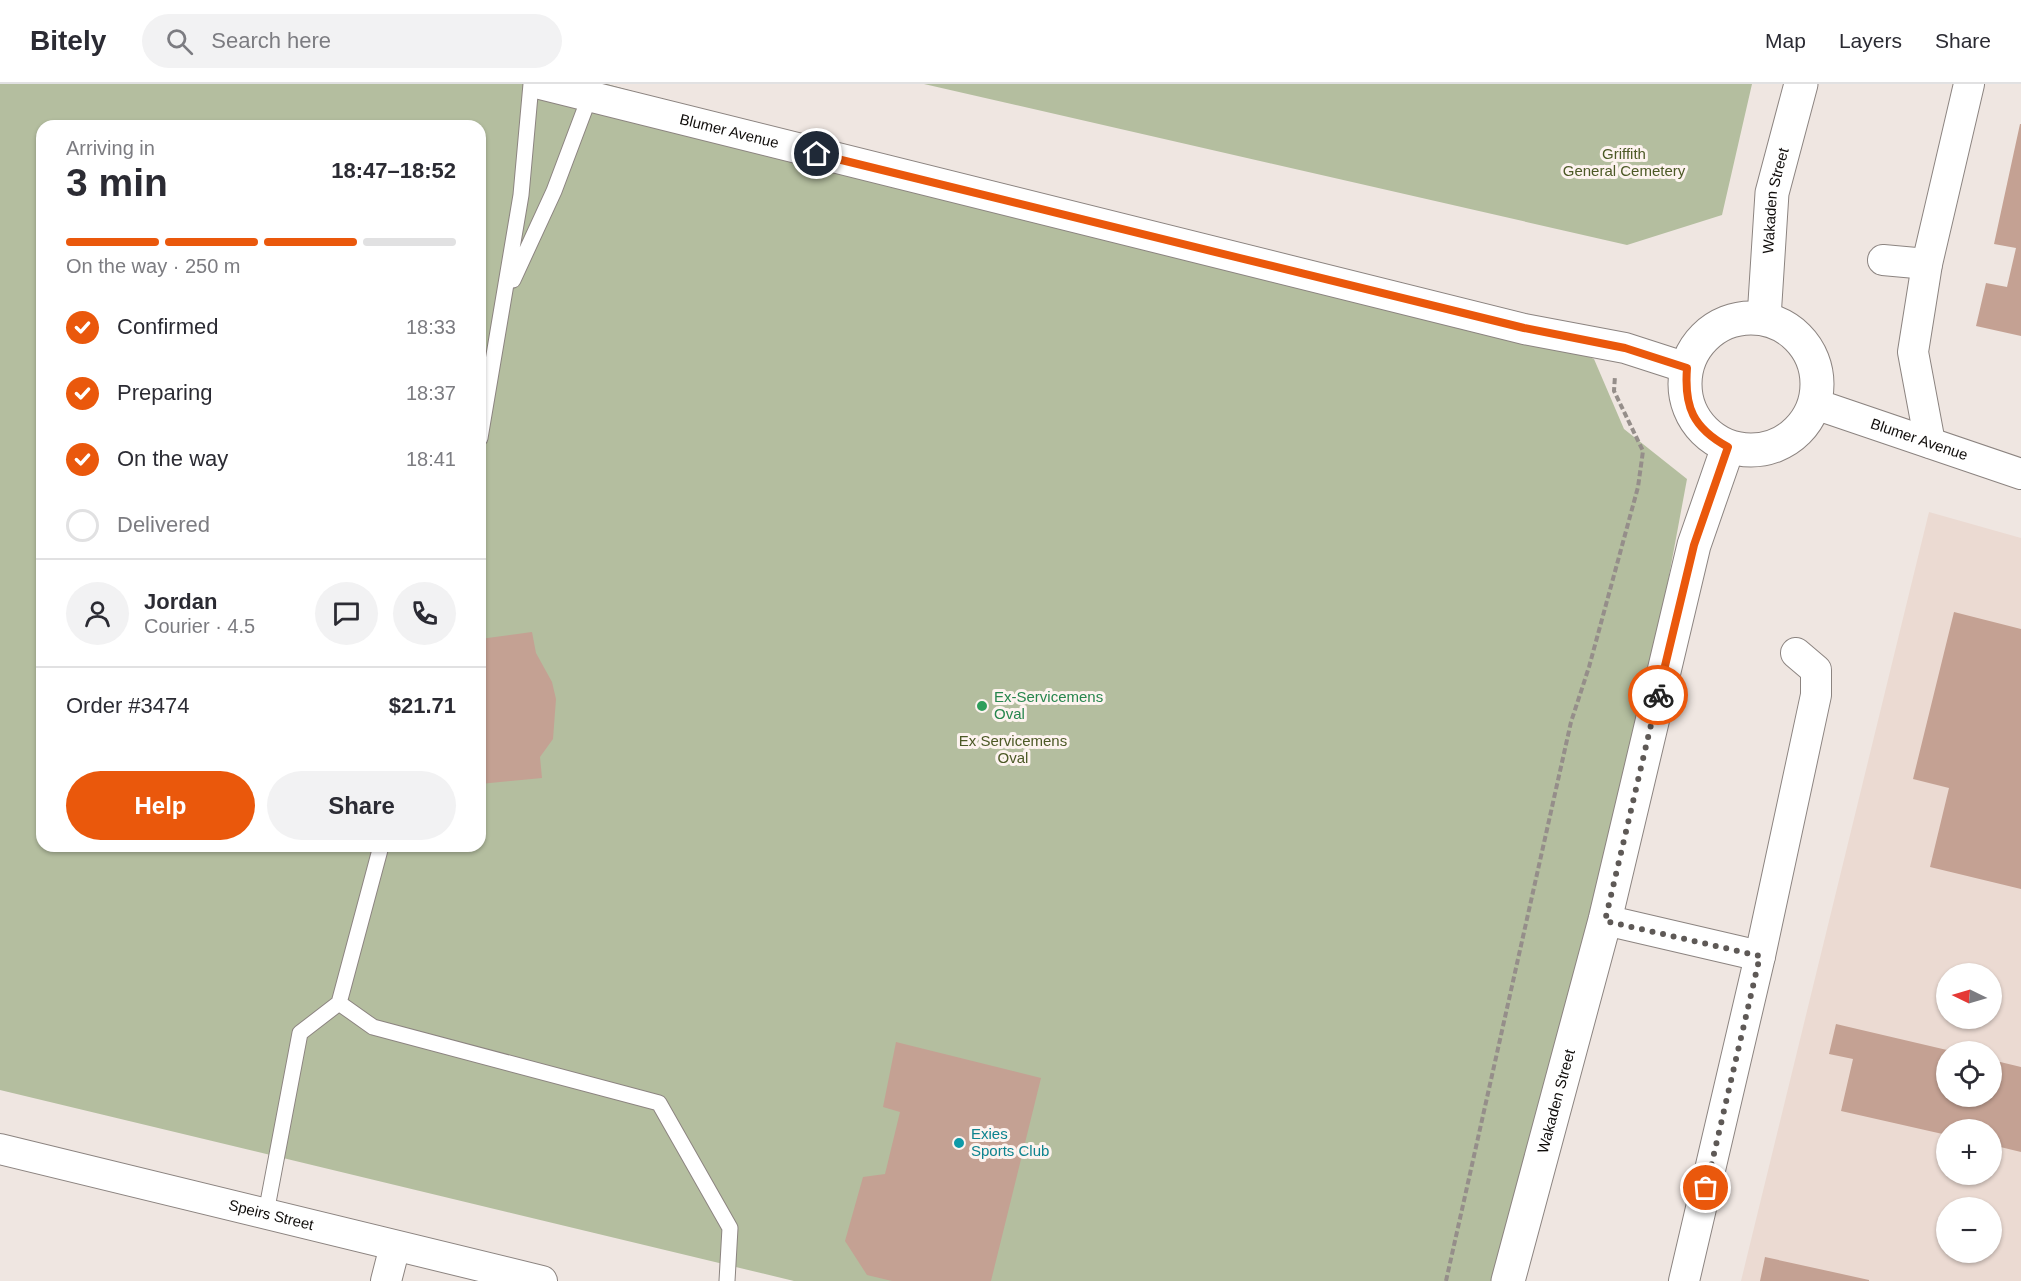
<!DOCTYPE html>
<html lang="en">
<head>
<meta charset="utf-8">
<style>
  :root { --surface:#fff; --page:#f2f2f3; --text:#2b2b33; --muted:#7c7c81; --line:#e1e1e2; --accent:#ea580c }
  body { margin:0; font-family:Arial,sans-serif; background:var(--page); color:var(--text); height:100vh; display:flex; flex-direction:column; font-size:22px; white-space:nowrap }
  * { box-sizing:border-box; margin:0 }
  p { font-size:20px; color:var(--muted) }
  .icon { flex:none; width:33px; height:33px; fill:none; stroke:currentColor; stroke-width:2; stroke-linecap:round; stroke-linejoin:round }
  .map { position:relative; flex:1; overflow:hidden }
  .details { position:absolute; left:36px; top:36px; width:450px; height:732px; display:flex; flex-direction:column; background:var(--surface); border-radius:18px; box-shadow:0 2px 4px #0004 }
  .details>* { flex:none }
  .needle { width:39px; rotate:275deg }
  .buttons { position:absolute; left:1936px; top:879px; display:grid; gap:12px }
  .buttons a { display:grid; place-items:center; width:66px; height:66px; border-radius:50%; background:var(--surface); box-shadow:0 2px 4px #0004; font-size:30px }
  .pin { position:absolute; display:grid; place-items:center; width:51px; height:51px; color:#fff; margin:-26px; border:3px solid #fff; border-radius:50%; box-shadow:0 2px 6px #0007 }
  .courier { position:absolute; display:grid; place-items:center; width:60px; height:60px; margin:-30px; border:4px solid #ea580c; border-radius:50%; background:#fff; color:#222; box-shadow:0 2px 8px #0007 }
  .headline em { font-style:normal; font-weight:600 }
  .headline div { display:flex; flex-direction:column-reverse }
  .headline { display:flex; align-items:center; justify-content:space-between; height:102px; padding:0 30px }
  h1 { font-size:39px; font-weight:600; line-height:45px }
  .bar { display:grid; grid-template-columns:repeat(4,1fr); gap:9px 6px; align-content:center; height:72px; padding:0 30px }
  .bar i { height:8px; border-radius:4px; background:var(--line) }
  .bar .current { background:var(--accent) }
  .bar p { grid-column:span 4 }
  .line { display:flex; align-items:center; gap:15px; padding:0 30px; border-top:2px solid var(--line) }
  .line div { flex:1 }
  .round { display:grid; place-items:center; flex:none; width:63px; height:63px; border-radius:32px; background:var(--page) }
  ol { padding:0 30px; list-style:none }
  li { display:flex; align-items:center; gap:18px; height:66px }
  li p { margin-inline-start:auto }
  li .icon { padding:6px; border-radius:50%; background:var(--accent); color:#fff; stroke-width:4 }
  li:last-child { color:var(--muted) }
  li i { width:33px; height:33px; border:3px solid var(--line); border-radius:50% }
  .action { display:flex; gap:12px; margin-top:auto; padding:12px 30px }
  .action a { flex:1; height:69px; border-radius:36px; background:var(--accent); color:#fff; font-size:24px; font-weight:600; line-height:69px; text-align:center }
  .action a+a { background:var(--page); color:var(--text) }
  header { display:flex; align-items:center; gap:36px; box-sizing:border-box; height:84px; padding:0 30px; background:var(--surface); border-bottom:2px solid var(--line) }
  header strong { font-size:28px }
  nav { display:flex; gap:33px; margin-inline-start:auto; font-size:21px }
  .search { width:420px; height:54px; background:var(--page); display:flex; align-items:center; gap:15px; box-sizing:border-box; padding:0 21px; border-radius:33px; color:var(--muted); font-size:22px }
  .map>svg:first-child { display:block }
  .built { fill:#ebdad2; fill-rule:evenodd }
  .green { fill:#b4be9f; fill-rule:evenodd }
  .building { fill:#c4a193 }
  .lines { fill:none; stroke-linecap:round; stroke-linejoin:round }
  .service-casing { stroke:#8c8480; stroke-width:17 }
  .minor-casing { stroke:#8c8480; stroke-width:32 }
  .secondary-casing { stroke:#8c8480; stroke-width:35 }
  .path { stroke:#958e8a; stroke-width:4; stroke-dasharray:6 3; stroke-linecap:butt }
  .service { stroke:#fff; stroke-width:15 }
  .minor { stroke:#fff; stroke-width:30 }
  .secondary { stroke:#fff; stroke-width:33 }
  .done { stroke:#5e5956; stroke-width:6; stroke-dasharray:0 10.8 }
  .route { stroke:#ea580c; stroke-width:8 }
  .leisure-dot { fill:#2e9e5b; stroke:#fdf3ef; stroke-width:2 }
  .culture-dot { fill:#0f9aa8; stroke:#fdf3ef; stroke-width:2 }
  .labels { text-anchor:middle; stroke-width:6; stroke-linejoin:round; paint-order:stroke }
  .street-label { font-size:15px; fill:#100d0b; stroke:#fdf3ef }
  .park-label { font-size:15px; fill:#4c5926; stroke:#fdf3ef }
  .leisure-label { font-size:15px; fill:#27864d; stroke:#fdf3ef; text-anchor:start }
  .culture-label { font-size:15px; fill:#0d838f; stroke:#fdf3ef; text-anchor:start }
</style>
</head>
<body>
<header>
<strong>Bitely</strong>
<div class="search"><svg class="icon" aria-label="search" viewBox="0 0 24 24"><circle cx="10" cy="10" r="6"/><path d="M15 15l6 6"/></svg>Search here</div>
<nav><a>Map</a><a>Layers</a><a>Share</a></nav>
</header>
<div class="map">
<svg width="2021" height="1197" viewBox="0 0 2021 1197">
  <rect width="100%" height="100%" fill="#efe6e1"/>
  <path class="built" d="M 1929,428 L 2021,454 L 2021,1197 L 1741,1197 ZM 1947,890 L 1992,890 L 1992,934 L 1947,934 ZM 1947,968 L 1992,968 L 1992,1012 L 1947,1012 ZM 1947,1046 L 1992,1046 L 1992,1090 L 1947,1090 ZM 1947,1124 L 1992,1124 L 1992,1168 L 1947,1168 Z"/>
  <path class="green" d="M 0,0 L 607,0 L 1445,234 L 1524,245 L 1594,275 L 1624,345 L 1687,395 L 1605,836 L 1510,1197 L 794,1197 L 0,1006 ZM 42,42 L 480,42 L 480,762 L 42,762 Z
    M 924,0 L 1752,0 L 1722,131 L 1627,161 Z"/>
  <path class="building" d="M 2020,40 L 2021,40 L 2021,252 L 1976,242 L 1986,199 L 2007,203 L 2016,164 L 1994,160 Z
    M 1954,528 L 2021,545 L 2021,805 L 1930,783 L 1949,704 L 1913,695 Z
    M 532,548 L 536,569 L 552,598 L 556,615 L 553,655 L 540,673 L 542,694 L 480,700 L 480,555 Z
    M 1836,940 L 1947,966 L 1947,1012 L 1992,1012 L 1992,976 L 2021,983 L 2021,1068 L 1992,1061 L 1992,1046 L 1947,1046 L 1947,1051 L 1841,1027 L 1853,975 L 1829,970 Z
    M 896,958 L 1041,994 L 991,1197 L 892,1197 L 867,1191 L 845,1157 L 863,1093 L 885,1090 L 900,1028 L 883,1023 Z
    M 1765,1173 L 1869,1196 L 1869,1197 L 1760,1197 Z"/>
  <g class="lines">
    <g class="service-casing">
      <path id="service" d="M 513,196 L 554,107 L 589,14
        M 480,354 L 521,111 L 531,0
        M 339,919 L 373,943 L 659,1019 L 730,1144 L 727,1197
        M 266,1129 L 300,949 L 339,919 L 381,762"/>
    </g>
    <g class="minor-casing">
      <g id="minor">
        <path id="s1" d="M 540,0 L 1524,245 L 1625,264 L 1687,284"/>
        <path d="M 1883,176 L 1927,180"/>
        <path id="s2" d="M 1815,320 L 2021,390"/>
        <path d="M 1930,359 L 1913,268 L 1927,180 L 1969,0"/>
        <path d="M 1605,836 L 1760,872"/>
        <path id="s3" d="M 0,1065 L 542,1197"/>
        <path d="M 386,1197 L 395,1162"/>
        <path d="M 1684,1197 L 1760,872 L 1816,611 L 1816,586 L 1796,569"/>
      </g>
    </g>
    <g class="secondary-casing">
      <g id="secondary">
        <circle cx="1751" cy="300" r="66"/>
        <path id="s4" d="M 1764,234 L 1772,109 L 1801,0"/>
        <path id="s5" d="M 1508,1197 L 1605,836 L 1694,461 L 1728,363"/>
      </g>
    </g>
    <path class="path" d="M 1446,1197 L 1571,638 L 1589,583 L 1638,403 L 1643,367 L 1614,307 L 1615,292"/>
    <use href="#service" class="service"/>
    <use href="#minor" class="minor"/>
    <use href="#secondary" class="secondary"/>
  </g>
  <g class="lines">
    <path class="done" d="M 1658,611 L 1605,837 L 1760,872 L 1706,1104"/>
    <path class="route" d="M 817,70 L 1524,244 L 1625,264 L 1687,284 C 1684,323 1693,344 1728,363 L 1694,461 L 1658,611"/>
  </g>
  <circle class="leisure-dot" cx="982" cy="622" r="6"/>
  <circle class="culture-dot" cx="959" cy="1059" r="6"/>
  <g class="labels">
    <g class="street-label">
      <text dy="5" stroke="none"><textPath href="#s1" startOffset="195">Blumer Avenue</textPath></text>
      <text dy="5" stroke="none"><textPath href="#s4" startOffset="118">Wakaden Street</textPath></text>
      <text dy="5" stroke="none"><textPath href="#s2" startOffset="110">Blumer Avenue</textPath></text>
      <text dy="5" stroke="none"><textPath href="#s5" startOffset="186">Wakaden Street</textPath></text>
      <text dy="5" stroke="none"><textPath href="#s3" startOffset="279">Speirs Street</textPath></text>
    </g>
    <g class="park-label">
      <text x="1624" y="75">Griffith<tspan x="1624" dy="17">General Cemetery</tspan></text>
      <text x="1013" y="662">Ex Servicemens<tspan x="1013" dy="17">Oval</tspan></text>
    </g>
    <g class="leisure-label">
      <text x="994" y="618">Ex-Servicemens<tspan x="994" dy="17">Oval</tspan></text>
    </g>
    <g class="culture-label">
      <text x="971" y="1055">Exies<tspan x="971" dy="17">Sports Club</tspan></text>
    </g>
  </g>
</svg>
<div class="buttons">
<a><svg class="needle" viewBox="-14 -14 28 28"><path d="M0-13l5 13h-10z" fill="#e53935"/><path d="M0 13l5-13h-10z" fill="#7c7c81"/></svg></a>
<a><svg class="icon" aria-label="locate" viewBox="0 0 24 24"><circle cx="12" cy="12" r="6"/><path d="M12 2v4M12 18v4M2 12h4M18 12h4"/></svg></a>
<a>+</a>
<a>−</a>
</div>
<div class="pin" style="left:1706px;top:1104px;background:#ea580c"><svg class="icon" aria-label="bag" viewBox="0 0 24 24"><path d="M5 8h14l-1 12H6zM9 8a3 3 0 0 1 6 0"/></svg></div>
<div class="pin" style="left:817px;top:70px;background:#1f2937"><svg class="icon" aria-label="home" viewBox="0 0 24 24"><path d="M3 11l9-7 9 7M6 9v11h12V9"/></svg></div>
<div class="courier" style="left:1658px;top:611px"><svg class="icon" aria-label="bike" viewBox="0 0 24 24"><circle cx="6" cy="16" r="4"/><circle cx="18" cy="16" r="4"/><path d="M6 16l4-8h5l3 8M10 8l3 8H6M13 5h3"/></svg></div>
<section class="details">
<div class="headline"><div><h1>3 min</h1><p>Arriving in</p></div><em>18:47–18:52</em></div>
<div class="bar"><i class="current"></i><i class="current"></i><i class="current"></i><i></i><p>On the way · 250 m</p></div>
<ol>
<li><svg class="icon" aria-label="check" viewBox="0 0 24 24"><path d="M5 12l5 5 9-10"/></svg>Confirmed<p>18:33</p></li>
<li><svg class="icon" aria-label="check" viewBox="0 0 24 24"><path d="M5 12l5 5 9-10"/></svg>Preparing<p>18:37</p></li>
<li><svg class="icon" aria-label="check" viewBox="0 0 24 24"><path d="M5 12l5 5 9-10"/></svg>On the way<p>18:41</p></li>
<li><i></i>Delivered</li>
</ol>
<div class="line" style="height:108px"><a class="round"><svg class="icon" aria-label="person" viewBox="0 0 24 24"><circle cx="12" cy="8" r="4"/><path d="M4 21q1-7 8-7t8 7"/></svg></a><div><b>Jordan</b><p>Courier · 4.5</p></div><a class="round"><svg class="icon" aria-label="chat" viewBox="0 0 24 24"><path d="M4 5h16v11H9l-5 4z"/></svg></a><a class="round"><svg class="icon" aria-label="phone" viewBox="0 0 24 24"><path d="M5 4h4l2 5-3 2q2 4 5 5l2-3 5 2v4C11 20 4 13 5 4z"/></svg></a></div>
<div class="line" style="height:78px"><div>Order #3474</div><b>$21.71</b></div>
<div class="action"><a>Help</a><a>Share</a></div>
</section>
</div>
</body>
</html>
